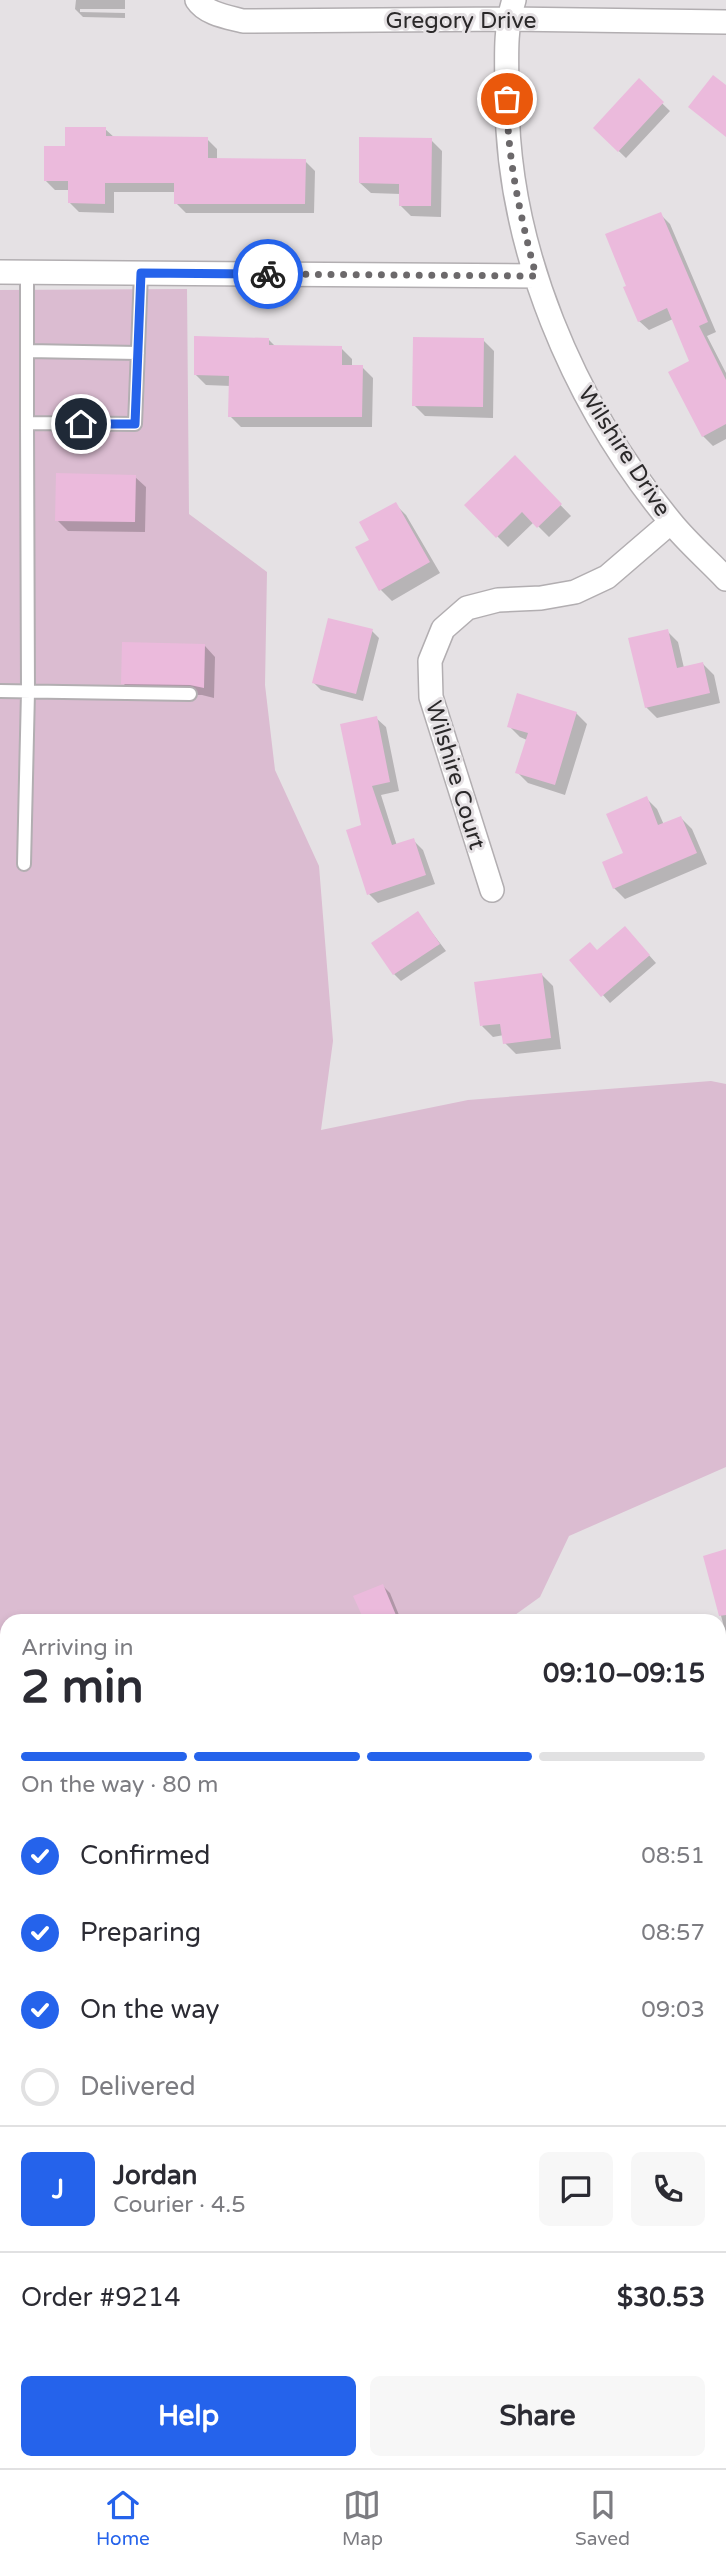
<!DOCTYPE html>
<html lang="en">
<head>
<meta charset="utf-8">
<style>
  :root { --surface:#fff; --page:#f7f7f7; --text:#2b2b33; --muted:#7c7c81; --line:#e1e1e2; --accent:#2563eb }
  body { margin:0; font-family:"Varela Round",sans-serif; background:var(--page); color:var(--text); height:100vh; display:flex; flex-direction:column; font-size:26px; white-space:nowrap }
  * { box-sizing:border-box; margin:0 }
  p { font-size:23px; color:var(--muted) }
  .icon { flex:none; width:38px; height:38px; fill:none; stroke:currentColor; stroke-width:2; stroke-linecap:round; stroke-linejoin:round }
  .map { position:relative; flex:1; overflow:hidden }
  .details { position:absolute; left:0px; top:1614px; width:726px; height:856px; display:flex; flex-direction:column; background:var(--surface); border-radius:21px 21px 0 0; box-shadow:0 4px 10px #0003 }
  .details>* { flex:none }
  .pin { position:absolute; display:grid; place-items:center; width:60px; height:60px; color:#fff; margin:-30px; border:4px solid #fff; border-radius:50%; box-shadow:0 2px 7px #0007 }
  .courier { position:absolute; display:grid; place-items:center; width:70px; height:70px; margin:-35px; border:5px solid #2563eb; border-radius:50%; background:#fff; color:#222; box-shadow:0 2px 9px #0007 }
  .overview em { font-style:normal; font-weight:700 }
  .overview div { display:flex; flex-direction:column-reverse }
  .overview { display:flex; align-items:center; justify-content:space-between; height:119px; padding:0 21px }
  h1 { font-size:46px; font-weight:700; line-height:52px }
  .bar { display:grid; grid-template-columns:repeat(4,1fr); gap:10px 7px; align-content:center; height:84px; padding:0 21px }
  .bar i { height:9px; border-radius:5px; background:var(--line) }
  .bar .current { background:var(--accent) }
  .bar p { grid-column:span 4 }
  .line { display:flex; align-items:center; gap:18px; padding:0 21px; border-top:2px solid var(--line) }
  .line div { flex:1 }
  .round { display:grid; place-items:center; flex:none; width:74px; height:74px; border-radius:10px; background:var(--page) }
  ol { padding:0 21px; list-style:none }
  li { display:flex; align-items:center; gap:21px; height:77px }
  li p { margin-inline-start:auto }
  li .icon { padding:7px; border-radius:50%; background:var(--accent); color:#fff; stroke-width:4 }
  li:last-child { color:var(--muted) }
  li i { width:38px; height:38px; border:4px solid var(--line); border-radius:50% }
  .action { display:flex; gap:14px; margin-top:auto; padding:14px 21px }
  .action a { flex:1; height:80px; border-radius:10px; background:var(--accent); color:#fff; font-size:28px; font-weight:700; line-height:80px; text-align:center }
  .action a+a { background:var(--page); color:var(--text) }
  .tabs { display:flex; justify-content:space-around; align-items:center; height:98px; border-top:2px solid var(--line); background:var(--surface); font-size:19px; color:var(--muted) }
  .tabs a { display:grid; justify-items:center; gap:4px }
  .tabs .current { color:var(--accent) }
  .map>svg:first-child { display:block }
  .green { fill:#dbbcd1 }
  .water { fill:#84c9c5 }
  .shadow { fill:#0003 }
  .building { fill:#ebbadc }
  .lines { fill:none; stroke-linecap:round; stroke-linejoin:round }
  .service-casing { stroke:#b2aeb1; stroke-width:16 }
  .minor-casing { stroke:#b2aeb1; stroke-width:26 }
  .tertiary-casing { stroke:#b2aeb1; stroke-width:33 }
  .service { stroke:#fff; stroke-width:12 }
  .minor { stroke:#fff; stroke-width:23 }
  .tertiary { stroke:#fff; stroke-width:30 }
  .done { stroke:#6c696b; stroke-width:7; stroke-dasharray:0 12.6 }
  .route { stroke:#2563eb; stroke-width:9 }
  .labels { text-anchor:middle; stroke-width:6; stroke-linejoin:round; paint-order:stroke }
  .street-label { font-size:23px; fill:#2b292a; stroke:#e5e1e4 }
</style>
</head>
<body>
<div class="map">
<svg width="726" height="2468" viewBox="0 0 726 2468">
  <rect width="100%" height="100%" fill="#e5e1e4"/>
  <path class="green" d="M 187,289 L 189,514 L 267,572 L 265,685 L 275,770 L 319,866 L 333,1041 L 321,1130 L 468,1100 L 711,1081 L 726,1084 L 726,1467 L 569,1536 L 540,1597 L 508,1620 L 7,1620 L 7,1806 L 0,1804 L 0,290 Z
    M 726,1745 L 726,1884 L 719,1878 L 719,1755 Z"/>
  <path class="water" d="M 719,2084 L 726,2084 L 726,2163 L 719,2162 Z"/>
  <path class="shadow" d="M 76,0 L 125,0 L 125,9 L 80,9 L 80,12 L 125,13 L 125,18 L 83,17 L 75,9 Z
    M 639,81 L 670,111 L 626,158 L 595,128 Z
    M 105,129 L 115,138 L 207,139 L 217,149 L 217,159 L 305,161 L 315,171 L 314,213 L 186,213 L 176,203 L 176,192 L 114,192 L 114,213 L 79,212 L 69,202 L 70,190 L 55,190 L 45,180 L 67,148 Z
    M 431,140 L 442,151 L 441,217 L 411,216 L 400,205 L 401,194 L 371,193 L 360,183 Z
    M 660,214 L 670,224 L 716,332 L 707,336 L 726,373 L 726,439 L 713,446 L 703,436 L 692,362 L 673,319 L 649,330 L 639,321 Z
    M 268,339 L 276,347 L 341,348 L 352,359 L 352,367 L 362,367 L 373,378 L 372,427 L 241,427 L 230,416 L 231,386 L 206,385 L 195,374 Z
    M 483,340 L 494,351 L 493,418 L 425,416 L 414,405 Z
    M 515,458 L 571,516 L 549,537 L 534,522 L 508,547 L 466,505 Z
    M 135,477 L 146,487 L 145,532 L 68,531 L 57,520 Z
    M 395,504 L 406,515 L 440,573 L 392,601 L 381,590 L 371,541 Z
    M 372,631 L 379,638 L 363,701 L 321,690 L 314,683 Z
    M 667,631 L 678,642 L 684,668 L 703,664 L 714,675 L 720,703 L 657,718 L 646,707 Z
    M 205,646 L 215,657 L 214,698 L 202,695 L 134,694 L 123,683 Z
    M 576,713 L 587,724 L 565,795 L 528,783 L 517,772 L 527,740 L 520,737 L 509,726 Z
    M 376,718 L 386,727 L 399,791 L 381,795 L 397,846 L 413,840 L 423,850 L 435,884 L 378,903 L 369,894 L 363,826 Z
    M 646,798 L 657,809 L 664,825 L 681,818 L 692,829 L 707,864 L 625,899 L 614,888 Z
    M 417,913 L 446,951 L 401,981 L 394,974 Z
    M 632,936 L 656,963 L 610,1003 L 572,960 L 598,952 Z
    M 542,975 L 553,986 L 561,1049 L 516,1054 L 505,1043 L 504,1035 L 493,1037 L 482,1026 Z
    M 726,1551 L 726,1634 L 705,1557 Z
    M 383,1586 L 390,1593 L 401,1620 L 365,1620 L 356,1596 Z
    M 726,2236 L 726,2318 L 719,2319 L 719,2237 Z
    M 582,2462 L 594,2462 L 590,2468 Z"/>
  <path class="building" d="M 713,75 L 726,85 L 726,137 L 688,107 Z
    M 639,78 L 664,102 L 618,152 L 593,128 Z
    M 65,127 L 106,127 L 106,136 L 208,137 L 208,158 L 306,159 L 305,204 L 174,204 L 174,183 L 105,183 L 105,204 L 68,203 L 68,181 L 44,181 L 44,146 L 65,146 Z
    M 359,137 L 432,138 L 431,206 L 399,206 L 399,184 L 359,183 Z
    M 661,212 L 708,322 L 699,326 L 726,380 L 726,424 L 702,437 L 668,372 L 689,361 L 667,308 L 638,322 L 623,287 L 626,286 L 605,234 Z
    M 194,336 L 269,338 L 269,345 L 342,346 L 342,365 L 363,365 L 362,417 L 228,417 L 229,376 L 194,375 Z
    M 413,337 L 484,338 L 483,407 L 412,406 Z
    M 515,455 L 562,504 L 537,528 L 522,512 L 496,538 L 464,505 Z
    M 56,473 L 136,475 L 135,522 L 55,521 Z
    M 396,502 L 430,562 L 379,591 L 355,547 L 369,540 L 359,522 Z
    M 328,618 L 373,629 L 356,694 L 312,683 Z
    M 668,629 L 677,668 L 703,662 L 710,693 L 645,708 L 628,638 Z
    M 122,642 L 205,644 L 204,688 L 190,685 L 121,684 Z
    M 517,693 L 577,712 L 555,785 L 515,773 L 528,733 L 507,727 Z
    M 377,716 L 390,782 L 372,786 L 392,845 L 414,838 L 426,875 L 367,895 L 346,830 L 361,825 L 340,724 Z
    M 647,796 L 658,825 L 681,816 L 697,853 L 613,889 L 602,862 L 623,853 L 606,814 Z
    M 418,911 L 440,944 L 393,975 L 371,943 Z
    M 625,926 L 650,955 L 601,997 L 569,960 L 590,942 L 597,950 Z
    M 542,973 L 551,1038 L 503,1044 L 500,1024 L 480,1026 L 474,982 Z
    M 726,1549 L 726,1615 L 719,1616 L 703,1556 Z
    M 383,1584 L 398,1620 L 364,1620 L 353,1596 Z"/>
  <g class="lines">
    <g class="service-casing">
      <path id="service" d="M 27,272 L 27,423 L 135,424 L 141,273
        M 28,351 L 138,353
        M 0,691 L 190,694
        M 24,864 L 28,692 L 27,423"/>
    </g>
    <g class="minor-casing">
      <path id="minor" d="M 197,0 C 206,14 228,17 243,21 L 508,19 L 726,22
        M 514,0 C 504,30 507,63 507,94 C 506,247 574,405 671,522 C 687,542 708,560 726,579
        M 0,272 L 536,276
        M 492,890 L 431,697 L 430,661 L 443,629 L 467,608 L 498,600 L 541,598 L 575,592 L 607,577 L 671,522
        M 719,1664 L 726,1662
        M 719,2374 L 726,2371
        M 638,2468 L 643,2462"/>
    </g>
    <g class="tertiary-casing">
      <path id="tertiary" d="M 0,2182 L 7,2186
        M 338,2462 L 345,2468"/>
    </g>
    <use href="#service" class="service"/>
    <use href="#minor" class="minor"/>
    <use href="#tertiary" class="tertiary"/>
  </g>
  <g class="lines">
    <path class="done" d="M 268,274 L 536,276 C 521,218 507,159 507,99"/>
    <path class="route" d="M 81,424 L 135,424 L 141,273 L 268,274"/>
  </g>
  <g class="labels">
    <g class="street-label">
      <text x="461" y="28">Gregory Drive</text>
      <text transform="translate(625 451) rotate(57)" y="8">Wilshire Drive</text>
      <text transform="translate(456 775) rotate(73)" y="8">Wilshire Court</text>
    </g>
  </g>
</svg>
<div class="pin" style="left:507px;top:99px;background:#ea580c"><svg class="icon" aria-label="bag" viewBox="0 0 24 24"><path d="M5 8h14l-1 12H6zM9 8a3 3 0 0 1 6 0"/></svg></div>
<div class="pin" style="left:81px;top:424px;background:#1f2937"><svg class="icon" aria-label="home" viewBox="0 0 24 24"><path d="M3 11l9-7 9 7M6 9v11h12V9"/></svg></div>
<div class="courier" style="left:268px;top:274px"><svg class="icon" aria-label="bike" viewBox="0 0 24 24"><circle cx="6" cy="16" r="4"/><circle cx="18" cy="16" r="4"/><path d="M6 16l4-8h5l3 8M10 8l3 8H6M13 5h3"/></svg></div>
<section class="details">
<div class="overview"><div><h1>2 min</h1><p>Arriving in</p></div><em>09:10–09:15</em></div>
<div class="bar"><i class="current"></i><i class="current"></i><i class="current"></i><i></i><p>On the way · 80 m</p></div>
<ol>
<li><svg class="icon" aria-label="check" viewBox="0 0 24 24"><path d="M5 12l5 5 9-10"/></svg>Confirmed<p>08:51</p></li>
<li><svg class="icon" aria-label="check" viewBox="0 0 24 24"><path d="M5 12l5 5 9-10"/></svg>Preparing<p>08:57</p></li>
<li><svg class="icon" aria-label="check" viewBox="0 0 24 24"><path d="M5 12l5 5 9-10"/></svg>On the way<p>09:03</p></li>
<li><i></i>Delivered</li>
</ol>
<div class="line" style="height:126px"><b class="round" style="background:var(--accent);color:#fff">J</b><div><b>Jordan</b><p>Courier · 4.5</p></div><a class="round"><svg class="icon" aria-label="chat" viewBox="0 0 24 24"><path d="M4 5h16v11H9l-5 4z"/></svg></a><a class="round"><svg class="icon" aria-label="phone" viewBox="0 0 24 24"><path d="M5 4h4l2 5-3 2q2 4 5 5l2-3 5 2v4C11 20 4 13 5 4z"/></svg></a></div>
<div class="line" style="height:91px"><div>Order #9214</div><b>$30.53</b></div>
<div class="action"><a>Help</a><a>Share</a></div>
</section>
</div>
<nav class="tabs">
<a class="current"><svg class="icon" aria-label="home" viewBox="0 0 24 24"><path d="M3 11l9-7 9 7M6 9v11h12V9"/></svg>Home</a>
<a><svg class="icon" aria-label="map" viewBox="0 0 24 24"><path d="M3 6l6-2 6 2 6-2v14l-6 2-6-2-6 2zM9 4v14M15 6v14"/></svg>Map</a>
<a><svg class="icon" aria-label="saved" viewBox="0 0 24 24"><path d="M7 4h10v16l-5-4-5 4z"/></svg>Saved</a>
</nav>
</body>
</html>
